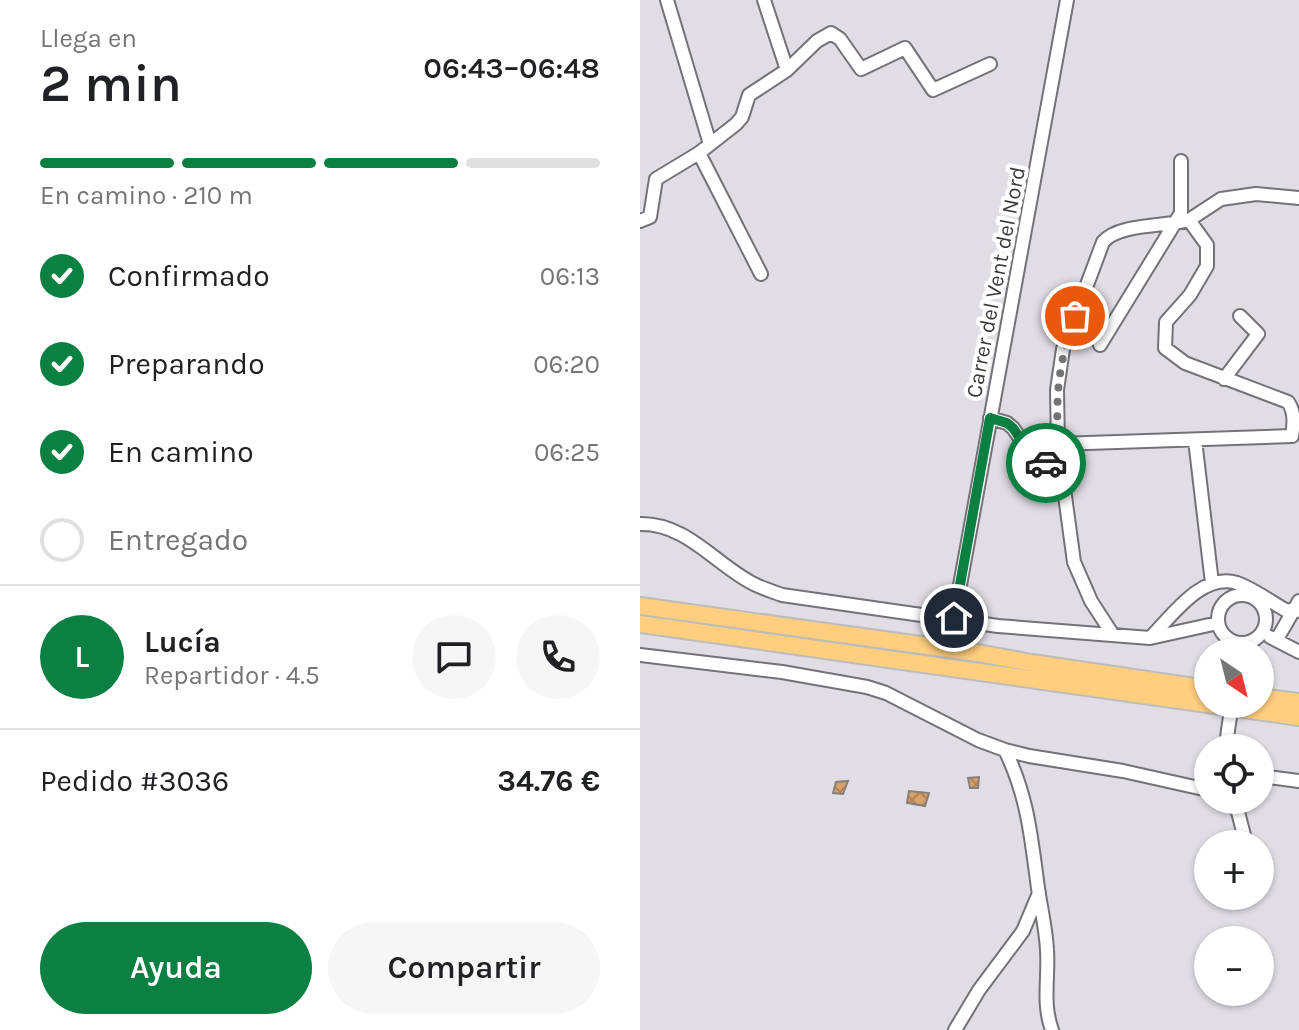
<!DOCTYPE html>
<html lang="es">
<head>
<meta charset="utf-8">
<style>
  :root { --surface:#fff; --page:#f6f6f6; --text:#202124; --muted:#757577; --line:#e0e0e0; --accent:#0b8043 }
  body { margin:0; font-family:Karla,sans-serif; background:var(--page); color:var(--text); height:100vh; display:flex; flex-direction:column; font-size:30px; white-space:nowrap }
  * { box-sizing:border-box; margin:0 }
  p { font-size:26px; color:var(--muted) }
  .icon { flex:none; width:44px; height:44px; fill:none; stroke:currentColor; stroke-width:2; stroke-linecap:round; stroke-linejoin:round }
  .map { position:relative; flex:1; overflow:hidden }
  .details { display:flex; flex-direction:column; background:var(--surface); width:640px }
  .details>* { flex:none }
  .needle { width:52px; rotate:145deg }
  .buttons { position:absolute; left:554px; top:638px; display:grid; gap:16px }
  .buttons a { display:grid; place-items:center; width:80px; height:80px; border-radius:50%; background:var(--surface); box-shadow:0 2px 6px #0004; font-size:40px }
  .pin { position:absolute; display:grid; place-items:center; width:68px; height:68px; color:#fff; margin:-34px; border:4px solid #fff; border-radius:50%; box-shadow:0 2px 8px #0007 }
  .courier { position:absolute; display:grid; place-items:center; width:80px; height:80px; margin:-40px; border:6px solid #0b8043; border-radius:50%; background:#fff; color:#222; box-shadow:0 2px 10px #0007 }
  .headline em { font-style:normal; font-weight:600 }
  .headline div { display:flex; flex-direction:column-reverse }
  .headline { display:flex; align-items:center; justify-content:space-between; height:136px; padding:0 40px }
  h1 { font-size:52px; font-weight:600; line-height:60px }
  .bar { display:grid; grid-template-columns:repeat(4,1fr); gap:12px 8px; align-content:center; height:96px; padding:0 40px }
  .bar i { height:10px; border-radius:6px; background:var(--line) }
  .bar .active { background:var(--accent) }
  .bar p { grid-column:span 4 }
  .line { display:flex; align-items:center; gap:20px; padding:0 40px; border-top:2px solid var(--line) }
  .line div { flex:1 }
  .round { display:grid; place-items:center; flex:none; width:84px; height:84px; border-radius:42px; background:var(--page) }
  ol { padding:0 40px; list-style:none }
  li { display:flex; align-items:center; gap:24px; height:88px }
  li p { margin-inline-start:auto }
  li .icon { padding:8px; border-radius:50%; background:var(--accent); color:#fff; stroke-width:4 }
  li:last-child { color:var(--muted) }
  li i { width:44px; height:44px; border:4px solid var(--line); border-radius:50% }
  .cta { display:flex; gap:16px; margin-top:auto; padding:16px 40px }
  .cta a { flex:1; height:92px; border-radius:48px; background:var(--accent); color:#fff; font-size:32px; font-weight:600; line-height:92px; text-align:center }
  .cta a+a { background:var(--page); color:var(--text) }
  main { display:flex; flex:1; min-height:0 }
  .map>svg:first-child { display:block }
  .building { fill:url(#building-cross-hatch); stroke:#85807b; stroke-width:2 }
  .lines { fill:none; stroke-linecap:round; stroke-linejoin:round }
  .minor-casing { stroke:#747177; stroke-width:16 }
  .major-casing { stroke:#bcbcbd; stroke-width:20 }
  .minor { stroke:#fff; stroke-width:12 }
  .major { stroke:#ffce7e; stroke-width:16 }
  .minor-bridge-casing { stroke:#747177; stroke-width:16; stroke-linecap:butt }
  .minor-bridge { stroke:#fff; stroke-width:12 }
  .done { stroke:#757377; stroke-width:8; stroke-dasharray:0 14.4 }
  .route { stroke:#0b8043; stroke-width:10 }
  .labels { text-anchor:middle; stroke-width:8; stroke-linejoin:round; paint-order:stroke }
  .street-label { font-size:22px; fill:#3b3a3d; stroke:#fff }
</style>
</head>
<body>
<main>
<section class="details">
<div class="headline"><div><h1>2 min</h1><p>Llega en</p></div><em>06:43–06:48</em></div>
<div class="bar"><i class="active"></i><i class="active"></i><i class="active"></i><i></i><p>En camino · 210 m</p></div>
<ol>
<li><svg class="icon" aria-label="check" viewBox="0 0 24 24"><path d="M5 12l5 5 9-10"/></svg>Confirmado<p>06:13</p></li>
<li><svg class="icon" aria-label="check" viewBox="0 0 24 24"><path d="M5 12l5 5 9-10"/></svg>Preparando<p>06:20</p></li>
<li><svg class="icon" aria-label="check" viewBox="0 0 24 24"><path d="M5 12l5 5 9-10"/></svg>En camino<p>06:25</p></li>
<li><i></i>Entregado</li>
</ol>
<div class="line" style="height:144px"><b class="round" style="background:var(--accent);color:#fff">L</b><div><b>Lucía</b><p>Repartidor · 4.5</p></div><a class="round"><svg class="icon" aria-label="chat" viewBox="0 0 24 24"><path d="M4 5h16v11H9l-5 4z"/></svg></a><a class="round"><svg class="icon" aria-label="phone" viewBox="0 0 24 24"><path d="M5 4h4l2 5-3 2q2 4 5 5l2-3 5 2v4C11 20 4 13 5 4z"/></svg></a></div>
<div class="line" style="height:104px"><div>Pedido #3036</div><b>34.76 €</b></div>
<div class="cta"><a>Ayuda</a><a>Compartir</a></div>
</section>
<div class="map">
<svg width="659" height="1030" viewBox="0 0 659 1030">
  <defs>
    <pattern id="building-cross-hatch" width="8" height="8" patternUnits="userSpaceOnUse" patternTransform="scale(2)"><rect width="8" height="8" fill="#d9a168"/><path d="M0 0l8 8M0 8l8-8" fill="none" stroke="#b18457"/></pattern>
  </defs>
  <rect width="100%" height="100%" fill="#e0dee4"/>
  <path class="building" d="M 339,777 L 338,788 L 330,788 L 328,778 Z
    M 208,781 L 203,794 L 193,793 L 196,782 Z
    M 269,791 L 289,793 L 285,806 L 267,803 Z"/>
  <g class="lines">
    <g class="minor-casing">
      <path id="minor" d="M 27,0 L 70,144
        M 124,0 L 147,70
        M 59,153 L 121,274
        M 549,220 L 581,199 L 616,194 L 659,198
        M 0,221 L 10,217 L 16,179 L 59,153 L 96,124 L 102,117 L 109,95 L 147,70 L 177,41 L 191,33 L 200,39 L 221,69 L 265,48 L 293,90 L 350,64
        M 460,345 L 541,213 L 541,161
        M 584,379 L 618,334 L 600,316
        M 350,418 L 367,423 L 373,428 L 382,441 L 422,479
        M 555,440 L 572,583
        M 418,444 L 652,436 C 654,424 655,412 648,402 L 545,363 L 525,348 L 526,322 L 550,295 L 567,266 L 567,245 L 549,220 C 525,227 479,223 463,242 L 423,349 L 417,390 L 418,444 L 419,452 L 434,562 L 451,601 L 473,635
        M 0,524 C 46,523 74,563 112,583 C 121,588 132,591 142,595 L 358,626 L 510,638 L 578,623
        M578 619a24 24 0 1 1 48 0a24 24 0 1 1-48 0Z
        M 314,618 L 427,0
        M 630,637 L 659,652
        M 510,638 C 532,616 562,572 597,583 C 614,589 631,602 647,611 L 654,609 L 659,611
        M 637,639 L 659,601
        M 0,655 L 142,672 L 227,687 L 246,693 L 338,740 L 365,750 L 389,756 L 483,771 L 568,790
        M 586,747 L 588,730
        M 365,750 C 388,797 391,837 398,888 C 401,909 406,929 407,950 C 409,978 402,1003 412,1030
        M 568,756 C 561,767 561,776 568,787
        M 620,776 L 659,781
        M 590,800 L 598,812 L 604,835
        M 315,1030 L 339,990 L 383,931 L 399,893"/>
    </g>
    <g class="major-casing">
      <path id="major" d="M 0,606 L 338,653 L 392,663 L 568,689
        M 0,624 L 659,717
        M 620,697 L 659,702"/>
    </g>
    <use href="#minor" class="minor"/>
    <use href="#major" class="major"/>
    <g class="minor-bridge-casing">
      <path id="minor-bridge" d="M 588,730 L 592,704"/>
    </g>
    <use href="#minor-bridge" class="minor-bridge"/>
  </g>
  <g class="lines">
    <path class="done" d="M 406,463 L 423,479 C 414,419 414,374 435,316"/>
    <path class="route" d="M 314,618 L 350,418 L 367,423 L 373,428 L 382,441 L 406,463"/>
  </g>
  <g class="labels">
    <g class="street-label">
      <text transform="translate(355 282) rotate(-79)" y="8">Carrer del Vent del Nord</text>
    </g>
  </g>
</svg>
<div class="buttons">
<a><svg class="needle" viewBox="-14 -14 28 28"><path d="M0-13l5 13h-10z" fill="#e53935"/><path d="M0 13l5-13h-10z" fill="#757577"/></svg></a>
<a><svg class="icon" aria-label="locate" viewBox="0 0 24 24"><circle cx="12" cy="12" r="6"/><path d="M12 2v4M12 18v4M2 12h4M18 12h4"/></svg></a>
<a>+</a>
<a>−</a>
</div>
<div class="pin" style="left:435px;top:316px;background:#ea580c"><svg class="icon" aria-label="bag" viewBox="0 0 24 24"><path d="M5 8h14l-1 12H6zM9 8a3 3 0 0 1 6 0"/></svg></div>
<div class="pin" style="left:314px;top:618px;background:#1f2937"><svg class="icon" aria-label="home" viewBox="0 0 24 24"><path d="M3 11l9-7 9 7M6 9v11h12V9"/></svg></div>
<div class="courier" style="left:406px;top:463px"><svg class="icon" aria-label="car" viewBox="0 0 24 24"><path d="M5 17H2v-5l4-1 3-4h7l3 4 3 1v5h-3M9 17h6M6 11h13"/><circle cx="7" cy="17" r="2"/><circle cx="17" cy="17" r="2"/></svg></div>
</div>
</main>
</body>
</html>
